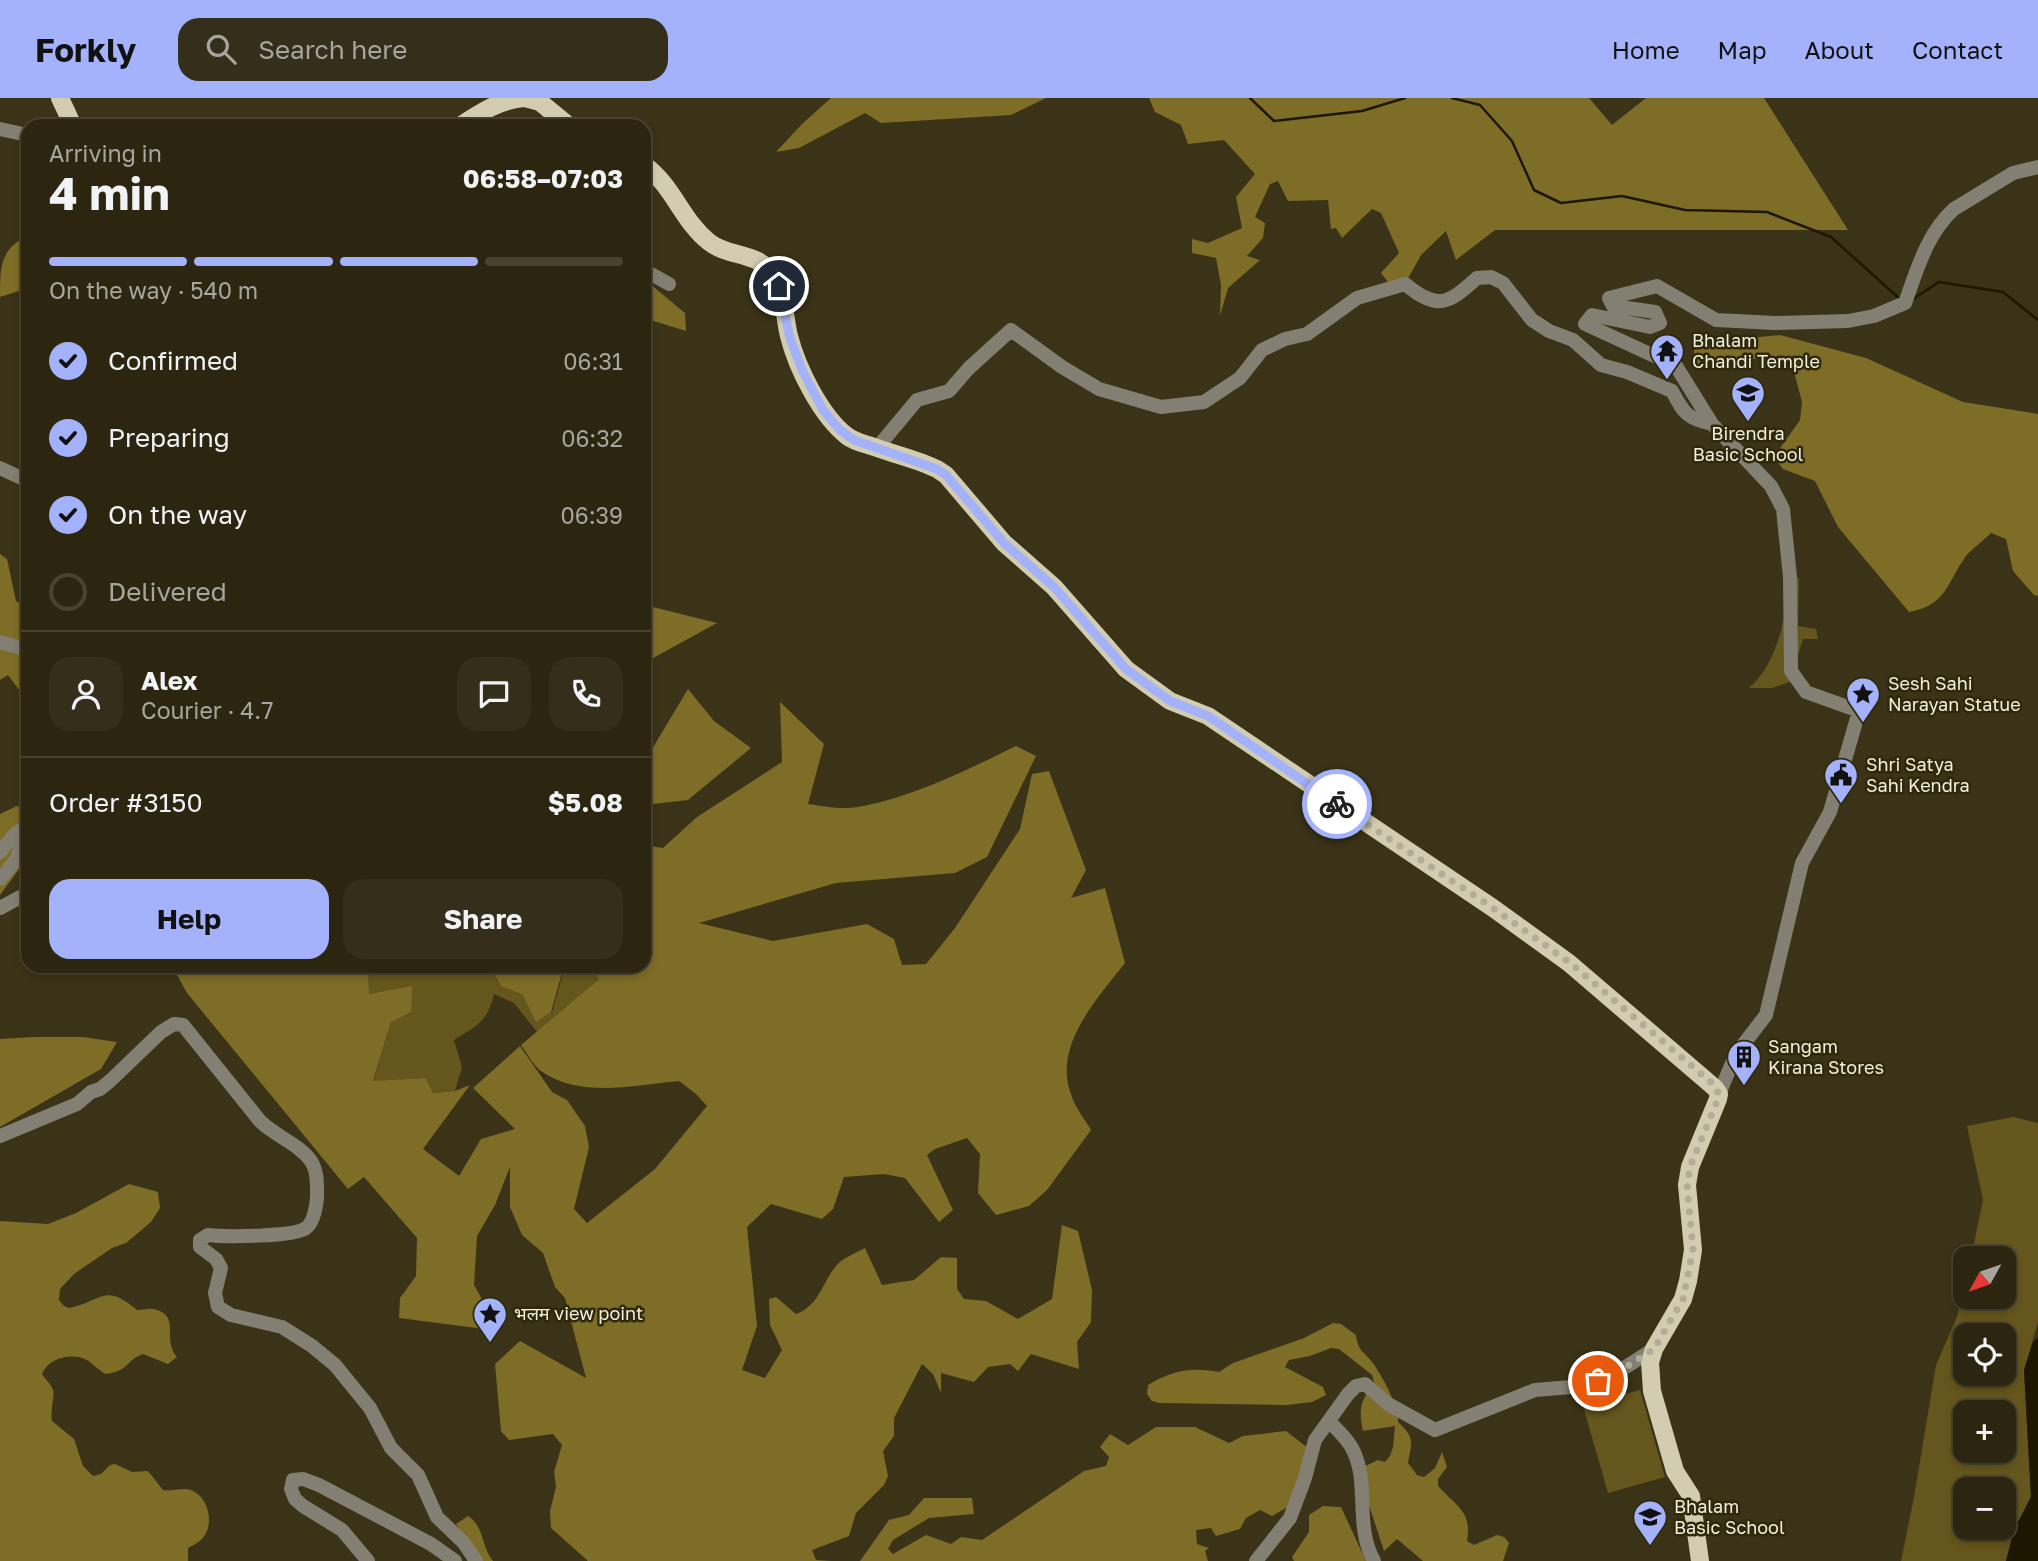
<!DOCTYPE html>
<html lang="en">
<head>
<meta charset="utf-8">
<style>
  :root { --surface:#2c2611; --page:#342e1a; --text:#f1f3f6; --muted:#a6a59f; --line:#484331; --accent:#a4b2fc }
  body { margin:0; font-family:"Golos Text","Noto Sans Devanagari",sans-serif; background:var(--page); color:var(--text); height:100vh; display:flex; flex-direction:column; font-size:26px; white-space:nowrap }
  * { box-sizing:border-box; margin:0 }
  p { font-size:23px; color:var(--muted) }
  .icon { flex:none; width:38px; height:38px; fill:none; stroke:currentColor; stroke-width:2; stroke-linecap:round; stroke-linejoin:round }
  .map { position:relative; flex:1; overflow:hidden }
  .panel { position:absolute; left:21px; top:21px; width:630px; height:854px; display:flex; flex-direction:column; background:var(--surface); border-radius:21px; box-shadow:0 4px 10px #0003,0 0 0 2px var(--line) }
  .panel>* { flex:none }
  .needle { width:46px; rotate:230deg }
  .buttons { position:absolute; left:1953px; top:1148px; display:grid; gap:14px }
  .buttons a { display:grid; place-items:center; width:63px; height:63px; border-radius:14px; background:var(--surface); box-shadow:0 4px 10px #0003,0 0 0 2px var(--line); font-size:35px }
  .pin { position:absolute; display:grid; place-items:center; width:60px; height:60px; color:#fff; margin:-30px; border:4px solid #fff; border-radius:50%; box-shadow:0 2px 7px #0007 }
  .courier { position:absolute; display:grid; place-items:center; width:70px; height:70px; margin:-35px; border:5px solid #a4b2fc; border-radius:50%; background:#fff; color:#222; box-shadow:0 2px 9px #0007 }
  .head em { font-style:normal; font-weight:700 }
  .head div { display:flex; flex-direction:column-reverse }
  .head { display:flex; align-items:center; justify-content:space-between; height:119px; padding:0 28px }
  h1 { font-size:46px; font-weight:700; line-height:52px }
  .bar { display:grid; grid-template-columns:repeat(4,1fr); gap:10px 7px; align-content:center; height:84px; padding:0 28px }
  .bar i { height:9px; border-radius:5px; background:var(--line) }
  .bar .selected { background:var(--accent) }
  .bar p { grid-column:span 4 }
  .line { display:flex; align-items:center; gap:18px; padding:0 28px; border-top:2px solid var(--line) }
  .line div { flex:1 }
  .round { display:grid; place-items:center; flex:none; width:74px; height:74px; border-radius:21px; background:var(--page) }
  ol { padding:0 28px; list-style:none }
  li { display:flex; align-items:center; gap:21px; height:77px }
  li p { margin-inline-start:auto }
  li .icon { padding:7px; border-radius:50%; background:var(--accent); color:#111; stroke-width:4 }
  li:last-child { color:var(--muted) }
  li i { width:38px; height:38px; border:4px solid var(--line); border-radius:50% }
  .action { display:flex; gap:14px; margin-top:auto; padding:14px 28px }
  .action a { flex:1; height:80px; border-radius:21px; background:var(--accent); color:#111; font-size:28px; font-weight:700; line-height:80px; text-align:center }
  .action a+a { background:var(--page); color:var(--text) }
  header { display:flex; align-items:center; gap:42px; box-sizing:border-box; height:98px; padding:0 35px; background:var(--accent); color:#111 }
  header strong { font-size:33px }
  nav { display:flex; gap:38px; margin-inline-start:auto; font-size:24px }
  .search { width:490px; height:63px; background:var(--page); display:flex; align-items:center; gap:18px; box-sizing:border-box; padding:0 24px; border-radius:21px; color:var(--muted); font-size:26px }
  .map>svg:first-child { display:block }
  .green { fill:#64561c; fill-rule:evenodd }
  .forest { fill:#7e6d26 }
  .water { fill:#1e1700 }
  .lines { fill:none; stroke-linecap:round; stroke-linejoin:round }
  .stream { stroke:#1e1700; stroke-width:2.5 }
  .minor { stroke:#837f72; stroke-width:14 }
  .major { stroke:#d2ccb0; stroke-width:18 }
  .done { stroke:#b2ad98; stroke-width:7; stroke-dasharray:0 12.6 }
  .route { stroke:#a4b2fc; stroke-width:9 }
  .labels { text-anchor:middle; stroke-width:5; stroke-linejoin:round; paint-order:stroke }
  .poi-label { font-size:18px; fill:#f3efde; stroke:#2f290c; text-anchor:start }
</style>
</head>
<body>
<header>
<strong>Forkly</strong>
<div class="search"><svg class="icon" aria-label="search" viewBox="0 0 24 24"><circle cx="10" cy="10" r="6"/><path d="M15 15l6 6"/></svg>Search here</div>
<nav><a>Home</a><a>Map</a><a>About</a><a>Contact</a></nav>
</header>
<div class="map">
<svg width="2038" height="1463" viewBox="0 0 2038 1463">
  <rect width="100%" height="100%" fill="#3a3317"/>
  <path class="green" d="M 1790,479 L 1799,480 L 1798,528 L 1816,531 L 1818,541 L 1803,541 L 1790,584 L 1772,590 L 1749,590 C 1779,564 1786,516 1790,479 Z
    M 368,868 L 490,868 L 501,888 L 523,897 L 552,914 L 565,868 L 590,868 L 599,881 L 537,934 L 514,905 L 494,896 C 488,923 477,928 454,942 L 462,969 L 455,993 L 433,995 L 426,980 L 373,984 L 391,924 L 412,889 L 369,896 Z
    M 2013,1019 L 2038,1025 L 2038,1224 L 2024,1272 L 2031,1399 L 2014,1432 L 2006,1463 L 1901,1463 L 1914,1399 L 1936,1267 L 1957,1219 L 1965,1185 L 1965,1199 L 2004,1199 L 2004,1160 L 1971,1160 L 1983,1102 L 1967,1028 ZM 1965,1237 L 2004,1237 L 2004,1276 L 1965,1276 ZM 1965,1314 L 2004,1314 L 2004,1353 L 1965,1353 ZM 1965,1391 L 2004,1391 L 2004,1430 L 1965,1430 Z
    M 1640,1292 L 1665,1379 L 1608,1395 L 1583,1308 Z"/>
  <path class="forest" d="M 831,0 L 1046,0 L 1011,17 L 881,25 L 865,15 L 799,50 L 776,54 L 802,26 Z
    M 1149,0 L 1589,0 L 1612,27 L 1646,0 L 1764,0 L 1848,132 L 1495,132 L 1456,162 L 1446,133 L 1421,157 L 1405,186 L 1388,184 L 1381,175 L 1399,155 L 1381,115 L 1372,111 L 1342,140 L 1336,130 L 1331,131 L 1328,102 L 1288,103 L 1278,83 L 1270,86 L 1255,119 L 1265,125 L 1263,140 L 1247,158 L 1260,162 L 1228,190 L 1220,218 L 1221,187 L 1216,160 L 1192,155 L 1192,141 L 1208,145 L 1242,130 L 1236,99 L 1255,76 L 1224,42 L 1188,46 L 1181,27 L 1155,14 Z
    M 28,137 L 28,190 L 0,199 C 0,168 0,152 28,137 Z
    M 644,181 L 685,215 L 686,233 L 644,220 Z
    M 1780,237 L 1866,260 L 1963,304 L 2038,316 L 2038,498 L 2034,497 L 2013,473 L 2006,441 L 1991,435 C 1983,443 1973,450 1966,458 C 1946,486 1947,507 1909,514 L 1838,429 L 1815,383 L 1783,371 L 1774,359 L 1800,322 L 1802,304 L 1793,270 L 1781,258 L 1695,268 L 1694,252 L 1708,244 Z
    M 0,456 L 7,461 L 16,503 L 28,511 L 28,604 L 8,577 L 0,582 Z
    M 644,504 L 649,508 L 717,525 L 644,565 Z
    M 688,591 L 714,623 L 751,650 L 688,702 L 644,707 L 644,654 L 652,651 Z
    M 780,604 L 824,646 L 808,706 C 823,708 842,712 857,709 C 909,701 969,671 1016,648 L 1036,658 L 987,759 L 955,775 L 836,785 L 699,825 L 773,843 L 867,826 L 894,841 L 902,867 L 926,866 L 955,830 L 1020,731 L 1032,676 L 1049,673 L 1086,772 L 1071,800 L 1105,790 L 1125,865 C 1097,901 1051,949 1072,999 C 1076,1011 1085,1021 1091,1032 L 1047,1092 L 1029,1108 L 996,1117 L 978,1095 L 980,1056 L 967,1040 L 935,1051 L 927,1057 L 953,1112 L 939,1124 L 905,1080 L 884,1076 L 844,1079 L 833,1111 L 822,1121 L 771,1106 L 747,1129 L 757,1228 L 742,1272 L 765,1280 L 782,1252 L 770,1227 L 769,1201 L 776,1199 L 796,1216 C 819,1208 822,1185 836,1168 C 842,1160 856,1155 865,1150 L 882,1187 L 914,1182 L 941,1159 L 957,1160 L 957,1191 L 964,1201 L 986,1203 L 1018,1221 L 1052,1201 L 1062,1127 L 1078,1133 L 1092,1192 L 1091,1224 L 1077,1244 L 1079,1271 L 1031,1256 L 1018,1273 L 1010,1266 L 988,1269 L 974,1284 L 941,1275 L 941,1295 L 933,1276 L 922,1266 L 894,1320 L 894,1338 L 883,1353 L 888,1378 L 884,1387 L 856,1415 L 849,1438 L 812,1452 L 816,1462 L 831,1463 L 588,1463 L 551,1430 L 550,1413 L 556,1389 L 554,1374 L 562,1347 L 553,1336 L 509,1342 L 501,1333 L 495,1266 L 520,1243 L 586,1280 L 565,1200 L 555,1189 L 543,1155 L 522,1137 L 510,1109 L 510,1069 L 495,1107 L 477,1138 L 476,1154 L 474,1187 L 500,1233 L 399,1220 L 400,1200 L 416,1178 L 417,1140 L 364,1079 L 348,1091 L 187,895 L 172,868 L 368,868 L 369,896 L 412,888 L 411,914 L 391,924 L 373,983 L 426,980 L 433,995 L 455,993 L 470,987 L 423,1051 L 459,1078 L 481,1041 L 515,1031 L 473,990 L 520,948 L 552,994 L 567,1002 L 585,1028 L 589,1049 L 574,1111 L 587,1125 L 655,1071 L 707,1008 L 696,996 L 679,983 C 634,987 581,1001 541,973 C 533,967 527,955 521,947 L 599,881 L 590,868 L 644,868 L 644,747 L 663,750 L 697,719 L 782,664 Z
    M 17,708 L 28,712 L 28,759 L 0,797 L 0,716 Z
    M 490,868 L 564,868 L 551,914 L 536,924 L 523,897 L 501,888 Z
    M 34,939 L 83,939 L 117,944 L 101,971 L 0,1029 L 0,941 Z
    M 129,1086 L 158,1094 L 160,1110 L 151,1124 L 126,1145 L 112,1150 L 74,1176 L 60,1191 L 59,1202 L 64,1208 L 69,1210 C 103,1203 104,1184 137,1212 C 143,1212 148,1210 154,1211 C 182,1218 161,1240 177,1259 L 168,1266 L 143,1256 C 126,1262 129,1273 106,1276 C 99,1273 94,1266 87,1262 C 72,1254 48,1260 42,1276 C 45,1281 51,1286 53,1292 C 55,1298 50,1313 52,1323 L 74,1341 L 83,1368 L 93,1378 L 101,1376 L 110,1367 L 115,1366 L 132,1374 L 148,1373 L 163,1392 C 172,1394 182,1389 191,1392 C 209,1399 215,1427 202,1441 C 198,1445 192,1448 188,1450 L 188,1463 L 0,1463 L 0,1123 L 48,1126 L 76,1115 Z
    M 1333,1225 L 1341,1226 L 1356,1237 C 1358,1254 1364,1253 1373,1265 C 1382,1278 1399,1308 1398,1324 C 1415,1340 1412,1343 1408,1365 L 1417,1377 L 1424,1379 L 1435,1370 L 1442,1354 L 1447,1369 L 1438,1381 L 1438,1388 C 1457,1409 1472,1413 1467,1443 L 1474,1447 L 1497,1437 L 1504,1439 L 1509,1445 L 1503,1463 L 1423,1463 L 1397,1441 L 1384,1453 L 1364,1392 L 1363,1369 L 1378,1362 L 1385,1364 L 1390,1358 L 1393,1349 L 1395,1328 L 1363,1333 C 1358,1310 1361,1303 1374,1284 L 1372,1277 L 1339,1251 L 1331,1250 L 1310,1258 L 1289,1262 L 1285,1269 L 1323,1289 L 1326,1297 L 1312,1304 L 1287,1307 L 1159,1305 L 1152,1303 L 1147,1296 L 1148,1287 C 1173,1272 1191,1269 1219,1274 L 1233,1265 L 1304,1240 Z
    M 1156,1329 L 1195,1329 L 1229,1345 L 1243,1338 L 1286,1333 L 1308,1350 L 1293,1406 L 1272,1418 L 1260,1412 L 1246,1420 L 1240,1431 L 1216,1438 L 1211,1430 L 1196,1432 L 1197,1446 L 1209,1450 L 1205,1453 L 1208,1463 L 860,1463 L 889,1422 L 909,1417 L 924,1400 L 972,1400 L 974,1416 L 929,1420 L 893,1442 L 888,1451 L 893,1456 L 926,1437 L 951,1446 L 961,1439 L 982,1442 L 1084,1373 L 1106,1368 L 1109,1359 L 1100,1349 L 1110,1336 L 1128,1347 Z
    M 1323,1408 L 1341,1409 L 1366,1463 L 1294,1463 L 1292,1459 L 1309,1434 L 1309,1417 Z
    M 468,1418 C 485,1429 481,1449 493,1463 L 481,1463 L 456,1426 Z"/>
  <path class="water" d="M 2038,1240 L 2038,1463 L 2006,1463 L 2014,1432 L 2031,1399 L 2024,1272 L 2033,1244 Z"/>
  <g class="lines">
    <path class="stream" d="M 1250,0 L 1274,23 L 1362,13 L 1405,0
      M 1452,0 L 1480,7 L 1512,43 L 1534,92 L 1561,105 L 1622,98 L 1685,112 L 1767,114 L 1831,139 L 1901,202
      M 1913,201 L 1939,184 L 2003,194 L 2038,222"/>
    <path class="minor" d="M 0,31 L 28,37
      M 644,172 L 669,186
      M 877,350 L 917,302 L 949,293 L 969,270 L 1011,232 L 1062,269 L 1099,291 L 1161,309 L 1204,304 L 1240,280 L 1262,252 L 1285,241 L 1307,236 L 1357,200 L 1405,186 C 1438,213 1448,206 1477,180 L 1491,179 L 1503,185 L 1532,222 L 1549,233 L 1573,242 L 1601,267 L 1627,274 L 1672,293 C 1684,315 1686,320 1712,326
      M 0,370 L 28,383
      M 0,544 L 28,552
      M 0,754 L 16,735 L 21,732 L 25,737 L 16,762 L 0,781
      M 0,810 L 28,795
      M 1719,996 L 1736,956 L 1766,917 L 1802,765 L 1830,714 L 1859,613 L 1806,594 L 1791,573 L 1790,479 L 1783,411 L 1771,388 L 1712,326 L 1676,268 L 1585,226 L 1592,217 L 1650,229 L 1660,225 L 1655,214 L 1613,208 L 1609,200 L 1657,188 L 1716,222 L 1775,225 L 1848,223 L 1874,218 L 1905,205 C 1917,172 1927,135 1954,111 L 2013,75 L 2038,69
      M 0,1038 L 77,1006 L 91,994 L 100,991 L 110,983 L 161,934 L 174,926 L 183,927 L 260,1023 C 275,1038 299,1046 311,1063 C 318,1074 317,1088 317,1100 C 316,1110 314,1124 306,1130 C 295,1139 224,1139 208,1137 L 200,1142 L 200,1149 L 216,1161 L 221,1170 L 215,1195 L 218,1209 L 231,1217 L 282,1229 L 312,1248 L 335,1267 L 370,1310 L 391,1350 L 418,1377 L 437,1419 L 464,1445 L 476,1463
      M 1329,1323 C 1337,1332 1348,1341 1353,1352 C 1370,1386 1354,1427 1374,1463
      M 368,1463 L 342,1432 L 303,1408 L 295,1401 L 291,1391 L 293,1382 L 303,1381 L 319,1387 L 431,1446 L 455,1463
      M 1256,1463 L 1290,1420 L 1305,1380 L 1315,1342 L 1348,1296 L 1356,1288 L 1365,1286 L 1388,1306 L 1435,1332 L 1535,1292 L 1583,1288 L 1613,1277 L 1654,1251"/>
    <path class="major" d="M 60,0 L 73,28
      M 525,0 L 540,4 L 569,28
      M 460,28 C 481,14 498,3 523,0
      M 644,67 C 673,87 682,123 709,144 C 729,160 758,153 773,177 C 785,194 784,218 789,238 C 797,270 821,318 847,338 C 856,345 867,346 877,350 C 897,357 919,362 937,371 L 946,377 L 1004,445 L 1054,489 L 1126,571 L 1170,603 L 1208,618 L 1493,810 L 1569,865 L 1715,990 L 1719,996 L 1718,1001 L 1690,1069 L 1687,1087 L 1693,1152 L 1688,1183 L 1683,1201 L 1654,1251 L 1650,1264 L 1652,1293 L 1675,1373 L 1691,1398 L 1700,1463"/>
  </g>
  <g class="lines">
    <path class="done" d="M 1337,706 L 1493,810 L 1569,864 L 1712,985 L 1719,996 L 1718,1001 L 1690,1069 L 1687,1087 L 1693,1152 L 1683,1201 L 1654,1251 L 1613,1277 L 1598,1283"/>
    <path class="route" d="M 779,188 L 790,240 L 802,272 L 823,312 L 840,332 L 854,342 L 937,371 L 946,377 L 1004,445 L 1054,489 L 1126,571 L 1170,603 L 1208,618 L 1337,706"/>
  </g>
  <defs>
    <g id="temple-pin" transform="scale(1.75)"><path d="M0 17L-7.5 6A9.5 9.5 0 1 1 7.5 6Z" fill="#a4b2fc" stroke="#2f290c"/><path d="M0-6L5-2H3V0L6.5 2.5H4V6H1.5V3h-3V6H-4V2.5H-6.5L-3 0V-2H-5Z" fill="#111"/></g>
    <g id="school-pin" transform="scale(1.75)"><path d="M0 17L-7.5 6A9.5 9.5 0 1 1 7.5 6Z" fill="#a4b2fc" stroke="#2f290c"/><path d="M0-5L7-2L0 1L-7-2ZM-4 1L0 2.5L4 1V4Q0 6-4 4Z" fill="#111"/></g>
    <g id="sight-pin" transform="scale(1.75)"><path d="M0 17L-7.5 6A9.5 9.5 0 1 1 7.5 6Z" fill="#a4b2fc" stroke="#2f290c"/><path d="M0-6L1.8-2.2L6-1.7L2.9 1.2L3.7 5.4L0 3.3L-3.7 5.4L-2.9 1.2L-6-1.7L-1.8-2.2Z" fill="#111"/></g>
    <g id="civic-pin" transform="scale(1.75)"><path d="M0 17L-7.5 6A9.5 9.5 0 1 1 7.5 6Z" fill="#a4b2fc" stroke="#2f290c"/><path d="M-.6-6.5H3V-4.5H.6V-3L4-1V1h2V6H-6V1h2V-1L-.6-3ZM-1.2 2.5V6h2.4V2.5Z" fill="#111"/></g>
    <g id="building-pin" transform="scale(1.75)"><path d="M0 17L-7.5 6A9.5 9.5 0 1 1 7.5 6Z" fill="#a4b2fc" stroke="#2f290c"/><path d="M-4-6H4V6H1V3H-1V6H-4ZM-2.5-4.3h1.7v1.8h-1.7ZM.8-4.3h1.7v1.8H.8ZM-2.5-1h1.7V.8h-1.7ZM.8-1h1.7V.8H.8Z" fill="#111"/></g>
  </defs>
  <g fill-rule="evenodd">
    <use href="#temple-pin" x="1667" y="253"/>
    <use href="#school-pin" x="1748" y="295"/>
    <use href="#sight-pin" x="1863" y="596"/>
    <use href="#civic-pin" x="1841" y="677"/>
    <use href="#building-pin" x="1744" y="959"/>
    <use href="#sight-pin" x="490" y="1216"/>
    <use href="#school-pin" x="1650" y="1419"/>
  </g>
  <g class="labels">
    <g class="poi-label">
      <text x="1692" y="249">Bhalam<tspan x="1692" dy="21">Chandi Temple</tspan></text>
      <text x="1748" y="342" text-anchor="middle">Birendra<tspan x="1748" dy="21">Basic School</tspan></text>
      <text x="1888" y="592">Sesh Sahi<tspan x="1888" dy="21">Narayan Statue</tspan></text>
      <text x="1866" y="673">Shri Satya<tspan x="1866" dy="21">Sahi Kendra</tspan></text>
      <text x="1768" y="955">Sangam<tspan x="1768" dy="21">Kirana Stores</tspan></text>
      <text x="514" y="1222">भलम view point</text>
      <text x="1674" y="1415">Bhalam<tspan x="1674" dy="21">Basic School</tspan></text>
    </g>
  </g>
</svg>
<div class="buttons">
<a><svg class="needle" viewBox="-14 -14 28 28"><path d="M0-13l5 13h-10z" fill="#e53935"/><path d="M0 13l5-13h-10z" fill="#a6a59f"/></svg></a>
<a><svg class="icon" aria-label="locate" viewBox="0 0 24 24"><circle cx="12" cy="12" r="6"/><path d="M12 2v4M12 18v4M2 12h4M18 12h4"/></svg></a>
<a>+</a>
<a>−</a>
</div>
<div class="pin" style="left:1598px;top:1283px;background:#ea580c"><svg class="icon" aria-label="bag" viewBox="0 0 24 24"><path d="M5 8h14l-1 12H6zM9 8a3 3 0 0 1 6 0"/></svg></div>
<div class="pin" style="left:779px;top:188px;background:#1f2937"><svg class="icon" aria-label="home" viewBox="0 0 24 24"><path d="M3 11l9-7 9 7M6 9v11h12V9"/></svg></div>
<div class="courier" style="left:1337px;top:706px"><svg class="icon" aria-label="bike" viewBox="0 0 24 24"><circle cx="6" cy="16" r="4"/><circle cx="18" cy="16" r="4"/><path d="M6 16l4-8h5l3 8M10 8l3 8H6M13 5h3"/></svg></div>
<section class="panel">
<div class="head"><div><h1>4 min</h1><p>Arriving in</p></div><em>06:58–07:03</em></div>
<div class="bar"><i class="selected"></i><i class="selected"></i><i class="selected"></i><i></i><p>On the way · 540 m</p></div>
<ol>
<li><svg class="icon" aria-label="check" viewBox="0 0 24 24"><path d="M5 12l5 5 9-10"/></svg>Confirmed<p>06:31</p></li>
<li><svg class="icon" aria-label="check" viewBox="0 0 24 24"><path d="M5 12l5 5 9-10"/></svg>Preparing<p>06:32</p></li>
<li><svg class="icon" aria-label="check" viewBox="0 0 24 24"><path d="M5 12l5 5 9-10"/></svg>On the way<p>06:39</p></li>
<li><i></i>Delivered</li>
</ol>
<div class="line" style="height:126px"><a class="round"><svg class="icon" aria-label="person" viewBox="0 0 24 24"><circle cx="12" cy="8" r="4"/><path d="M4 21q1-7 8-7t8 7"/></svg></a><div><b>Alex</b><p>Courier · 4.7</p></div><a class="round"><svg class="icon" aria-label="chat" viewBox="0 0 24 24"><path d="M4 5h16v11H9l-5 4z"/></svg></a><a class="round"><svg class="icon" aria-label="phone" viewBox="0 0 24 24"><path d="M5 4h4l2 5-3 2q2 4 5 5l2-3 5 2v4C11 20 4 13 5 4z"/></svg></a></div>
<div class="line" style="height:91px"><div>Order #3150</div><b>$5.08</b></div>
<div class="action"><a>Help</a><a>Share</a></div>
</section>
</div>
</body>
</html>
